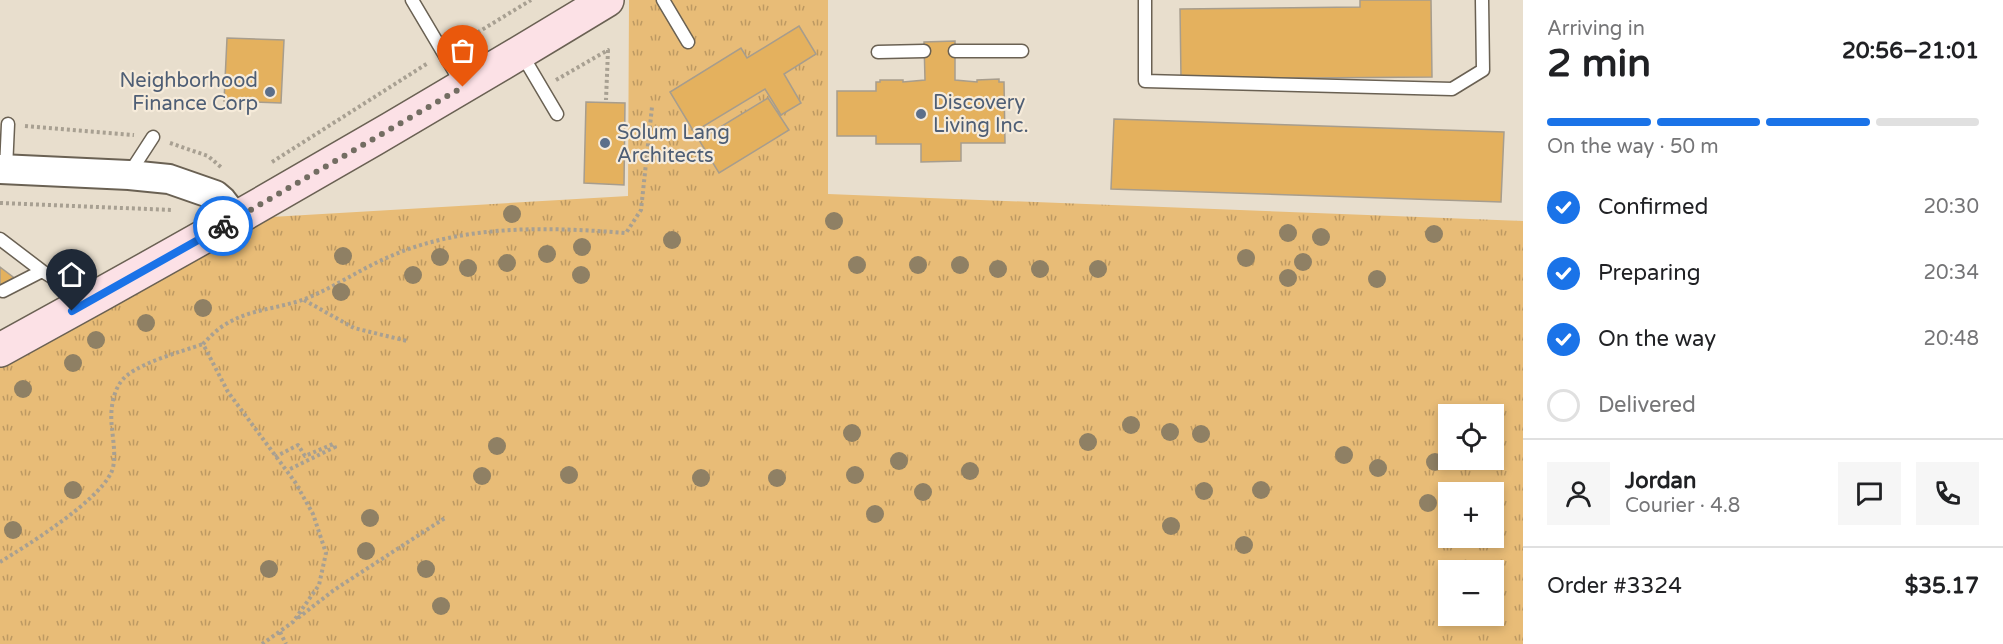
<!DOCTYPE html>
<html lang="en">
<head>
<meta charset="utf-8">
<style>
  :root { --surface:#fff; --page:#f6f6f6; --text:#202124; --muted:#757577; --line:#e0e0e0; --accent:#1a73e8 }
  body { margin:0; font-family:"Varela Round",sans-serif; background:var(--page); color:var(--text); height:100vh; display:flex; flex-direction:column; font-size:22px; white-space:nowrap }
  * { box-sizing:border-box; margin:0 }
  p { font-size:20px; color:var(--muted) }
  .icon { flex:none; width:33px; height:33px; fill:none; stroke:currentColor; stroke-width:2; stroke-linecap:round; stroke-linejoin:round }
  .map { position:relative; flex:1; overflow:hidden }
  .side { display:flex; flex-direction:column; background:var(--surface); width:480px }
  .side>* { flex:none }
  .controls { position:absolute; left:1438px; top:404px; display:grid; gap:12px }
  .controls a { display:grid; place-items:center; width:66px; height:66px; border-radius:0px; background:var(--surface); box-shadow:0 3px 9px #0003; font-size:30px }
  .pin { position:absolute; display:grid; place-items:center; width:51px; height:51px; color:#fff; margin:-62px -26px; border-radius:50% 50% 50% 0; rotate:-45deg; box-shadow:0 0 6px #0007 }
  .pin .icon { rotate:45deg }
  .courier { position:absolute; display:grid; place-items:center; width:60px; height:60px; margin:-30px; border:4px solid #1a73e8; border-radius:50%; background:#fff; color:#222; box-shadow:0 2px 8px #0007 }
  .head em { font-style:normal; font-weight:700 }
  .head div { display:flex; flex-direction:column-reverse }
  .head { display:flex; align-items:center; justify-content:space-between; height:102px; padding:0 24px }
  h1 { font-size:39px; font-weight:700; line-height:45px }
  .bar { display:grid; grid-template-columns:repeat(4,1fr); gap:9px 6px; align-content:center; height:72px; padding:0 24px }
  .bar i { height:8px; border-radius:4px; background:var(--line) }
  .bar .active { background:var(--accent) }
  .bar p { grid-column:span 4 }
  .line { display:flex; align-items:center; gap:15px; padding:0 24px; border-top:2px solid var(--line) }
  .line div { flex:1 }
  .round { display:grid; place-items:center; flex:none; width:63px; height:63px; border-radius:0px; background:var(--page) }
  ol { padding:0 24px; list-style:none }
  li { display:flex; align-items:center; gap:18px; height:66px }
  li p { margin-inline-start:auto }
  li .icon { padding:6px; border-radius:50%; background:var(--accent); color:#fff; stroke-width:4 }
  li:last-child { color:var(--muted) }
  li i { width:33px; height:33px; border:3px solid var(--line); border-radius:50% }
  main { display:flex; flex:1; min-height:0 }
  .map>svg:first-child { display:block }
  .grass { fill:url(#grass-tufts); fill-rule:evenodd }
  .building { fill:#e4b15e; stroke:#a79d8d; stroke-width:1.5 }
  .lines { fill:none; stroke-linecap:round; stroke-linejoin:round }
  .service-casing { stroke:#6a6153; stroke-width:15 }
  .tertiary-casing { stroke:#6a6153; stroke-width:32 }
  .secondary-casing { stroke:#6a6153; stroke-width:36 }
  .path { stroke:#a8a092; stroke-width:4; stroke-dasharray:3 3; stroke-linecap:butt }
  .service { stroke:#fff; stroke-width:12 }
  .tertiary { stroke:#fff; stroke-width:28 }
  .secondary { stroke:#fce1e6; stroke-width:33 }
  .tree { fill:#8f8064 }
  .done { stroke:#736d62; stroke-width:6; stroke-dasharray:0 10.8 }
  .route { stroke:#1a73e8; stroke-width:8 }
  .service-dot { fill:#5c6f8a; stroke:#f6ebda; stroke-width:2 }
  .labels { text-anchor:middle; stroke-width:4.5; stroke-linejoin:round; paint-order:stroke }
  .service-label { font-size:20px; fill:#4e5e75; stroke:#f6ebda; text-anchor:start }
</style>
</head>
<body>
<main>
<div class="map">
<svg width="1523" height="644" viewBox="0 0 1523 644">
  <defs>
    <pattern id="grass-tufts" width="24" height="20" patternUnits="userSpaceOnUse" patternTransform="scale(1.5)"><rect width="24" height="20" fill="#e8bc77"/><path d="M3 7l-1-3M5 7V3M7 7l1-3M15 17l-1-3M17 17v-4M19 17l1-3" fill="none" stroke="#bd9962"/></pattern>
  </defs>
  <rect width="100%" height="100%" fill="#e8decd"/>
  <path class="grass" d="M 629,0 L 828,0 L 828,194 L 1523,221 L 1523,644 L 0,644 L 0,350 L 236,219 L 628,196 ZM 1449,414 L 1494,414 L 1494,459 L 1449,459 ZM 1449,492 L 1494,492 L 1494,537 L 1449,537 ZM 1449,570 L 1494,570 L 1494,615 L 1449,615 Z"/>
  <path class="building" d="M 1360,0 L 1431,0 L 1432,77 L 1181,79 L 1180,9 L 1360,7 Z
    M 799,26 L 816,54 L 784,74 L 801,103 L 781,115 L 765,89 L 694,132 L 670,92 L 741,48 L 747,58 Z
    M 227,38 L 284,40 L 281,103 L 224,101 Z
    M 955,41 L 955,80 L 977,82 L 977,80 L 999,79 L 999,82 L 1004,82 L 1005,143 L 961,143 L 961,161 L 921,162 L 921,144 L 876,144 L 876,136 L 837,136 L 837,91 L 876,91 L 876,82 L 880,82 L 880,80 L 903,80 L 903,82 L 925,80 L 924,42 Z
    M 768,98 L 789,130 L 719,173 L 699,140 Z
    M 586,102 L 625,103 L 624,185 L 584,183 Z
    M 1114,119 L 1504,132 L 1501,202 L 1111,189 Z
    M 0,267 L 13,277 L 0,295 Z"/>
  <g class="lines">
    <g class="service-casing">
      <path id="service" d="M 412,0 L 463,86
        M 663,0 L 688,42
        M 1145,0 L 1145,81 L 1452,89 L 1483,70 L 1482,0
        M 955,51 L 1022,51
        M 878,52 L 924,51
        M 521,53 L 557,114
        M 6,169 L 8,124
        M 129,174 L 153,137
        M 0,239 L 42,271
        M 3,291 L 42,271 L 87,299"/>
    </g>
    <g class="tertiary-casing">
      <path id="tertiary" d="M 0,169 L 129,175 L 169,179 L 215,195 L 222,201 L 236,219"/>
    </g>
    <g class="secondary-casing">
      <path id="secondary" d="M 0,350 C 205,238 408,121 607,0"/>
    </g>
    <path class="path" d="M 457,45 L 531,0
      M 556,80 L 608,50 L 606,100
      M 25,126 L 134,135
      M 170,143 L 208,156 L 222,168
      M 272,162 L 428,63
      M 0,203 L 172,210
      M 304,300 L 354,328 L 407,341
      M 275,457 L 298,445 L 305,456 L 333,444 L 335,447 L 288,470
      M 0,562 C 28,545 97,502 111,473 C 117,461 113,441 112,428 C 110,413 112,395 120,383 C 132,364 181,352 203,344
      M 298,618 L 334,590 L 445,518
      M 280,632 L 286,644
      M 262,644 L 293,622 L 319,585 L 326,553 L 313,514 L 295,482 L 228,392 L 203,344 C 209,338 215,331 223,326 C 248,309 278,309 305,299 C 335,287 362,268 391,256 C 465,224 548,227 626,233 L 641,210 L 652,107"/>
    <use href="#service" class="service"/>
    <use href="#tertiary" class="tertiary"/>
    <use href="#secondary" class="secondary"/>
  </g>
  <g class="tree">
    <circle cx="512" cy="214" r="9"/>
    <circle cx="834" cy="221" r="9"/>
    <circle cx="1288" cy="233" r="9"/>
    <circle cx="1434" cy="234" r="9"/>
    <circle cx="1321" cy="237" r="9"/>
    <circle cx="672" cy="240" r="9"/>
    <circle cx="582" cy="247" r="9"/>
    <circle cx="547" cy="254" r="9"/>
    <circle cx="343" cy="256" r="9"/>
    <circle cx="440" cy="257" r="9"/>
    <circle cx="1246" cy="258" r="9"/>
    <circle cx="1303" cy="262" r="9"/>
    <circle cx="507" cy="263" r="9"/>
    <circle cx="857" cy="265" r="9"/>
    <circle cx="918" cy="265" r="9"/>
    <circle cx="960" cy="265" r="9"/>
    <circle cx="468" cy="268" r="9"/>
    <circle cx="998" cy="269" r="9"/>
    <circle cx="1040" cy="269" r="9"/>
    <circle cx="1098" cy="269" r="9"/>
    <circle cx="413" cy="275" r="9"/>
    <circle cx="581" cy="275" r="9"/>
    <circle cx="1288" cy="278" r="9"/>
    <circle cx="1377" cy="279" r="9"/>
    <circle cx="341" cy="292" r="9"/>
    <circle cx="203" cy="308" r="9"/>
    <circle cx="146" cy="323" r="9"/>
    <circle cx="96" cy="340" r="9"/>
    <circle cx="73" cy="363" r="9"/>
    <circle cx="23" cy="389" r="9"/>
    <circle cx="1131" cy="425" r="9"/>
    <circle cx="1170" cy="432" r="9"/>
    <circle cx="852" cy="433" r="9"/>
    <circle cx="1201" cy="434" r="9"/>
    <circle cx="1088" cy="442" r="9"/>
    <circle cx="497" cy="446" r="9"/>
    <circle cx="1344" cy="455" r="9"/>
    <circle cx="899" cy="461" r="9"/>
    <circle cx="1435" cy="462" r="9"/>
    <circle cx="1378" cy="468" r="9"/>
    <circle cx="970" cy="471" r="9"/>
    <circle cx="569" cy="475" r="9"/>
    <circle cx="855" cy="475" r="9"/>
    <circle cx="482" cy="476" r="9"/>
    <circle cx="701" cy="478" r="9"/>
    <circle cx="777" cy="478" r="9"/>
    <circle cx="73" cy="490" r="9"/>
    <circle cx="1261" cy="490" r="9"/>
    <circle cx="1204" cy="491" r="9"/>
    <circle cx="923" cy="492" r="9"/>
    <circle cx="1428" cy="503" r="9"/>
    <circle cx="875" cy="514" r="9"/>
    <circle cx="370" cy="518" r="9"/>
    <circle cx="1171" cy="526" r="9"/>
    <circle cx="13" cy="530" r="9"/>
    <circle cx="1244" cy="545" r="9"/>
    <circle cx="366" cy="551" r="9"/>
    <circle cx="269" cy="569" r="9"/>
    <circle cx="426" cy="569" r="9"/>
    <circle cx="441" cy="606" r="9"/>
  </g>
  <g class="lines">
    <path class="done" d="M 223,226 L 463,87"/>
    <path class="route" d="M 72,311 L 223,226"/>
  </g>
  <g class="service-dot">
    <circle cx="270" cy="92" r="6"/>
    <circle cx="921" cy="114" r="6"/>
    <circle cx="605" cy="143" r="6"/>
  </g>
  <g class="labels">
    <g class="service-label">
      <text x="258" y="87" text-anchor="end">Neighborhood<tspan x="258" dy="23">Finance Corp</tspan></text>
      <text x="933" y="109">Discovery<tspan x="933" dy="23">Living Inc.</tspan></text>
      <text x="617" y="139">Solum Lang<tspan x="617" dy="23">Architects</tspan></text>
    </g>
  </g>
</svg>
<div class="controls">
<a><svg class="icon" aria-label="locate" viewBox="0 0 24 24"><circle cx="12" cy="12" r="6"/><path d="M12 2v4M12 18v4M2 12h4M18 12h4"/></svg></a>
<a>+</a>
<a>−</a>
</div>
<div class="pin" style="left:463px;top:87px;background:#ea580c"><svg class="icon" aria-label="bag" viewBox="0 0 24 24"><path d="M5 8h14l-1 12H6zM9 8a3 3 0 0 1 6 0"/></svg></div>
<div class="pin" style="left:72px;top:311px;background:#1f2937"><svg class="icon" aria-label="home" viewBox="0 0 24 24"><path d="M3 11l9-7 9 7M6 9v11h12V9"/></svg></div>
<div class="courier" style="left:223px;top:226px"><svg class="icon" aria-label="bike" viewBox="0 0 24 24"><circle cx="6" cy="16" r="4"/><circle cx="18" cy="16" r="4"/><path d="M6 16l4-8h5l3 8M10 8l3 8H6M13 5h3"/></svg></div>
</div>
<section class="side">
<div class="head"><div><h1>2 min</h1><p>Arriving in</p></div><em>20:56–21:01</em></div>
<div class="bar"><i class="active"></i><i class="active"></i><i class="active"></i><i></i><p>On the way · 50 m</p></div>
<ol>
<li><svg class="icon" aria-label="check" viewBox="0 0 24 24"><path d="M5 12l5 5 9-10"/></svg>Confirmed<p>20:30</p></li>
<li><svg class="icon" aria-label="check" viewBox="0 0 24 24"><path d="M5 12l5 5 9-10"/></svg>Preparing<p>20:34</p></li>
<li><svg class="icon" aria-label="check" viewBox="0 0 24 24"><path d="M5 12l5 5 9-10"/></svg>On the way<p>20:48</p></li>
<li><i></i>Delivered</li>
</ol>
<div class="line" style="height:108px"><a class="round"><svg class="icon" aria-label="person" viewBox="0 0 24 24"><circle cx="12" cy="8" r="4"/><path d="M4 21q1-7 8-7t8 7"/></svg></a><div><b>Jordan</b><p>Courier · 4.8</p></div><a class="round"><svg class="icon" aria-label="chat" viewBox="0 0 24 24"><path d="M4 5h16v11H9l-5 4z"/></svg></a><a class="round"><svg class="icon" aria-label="phone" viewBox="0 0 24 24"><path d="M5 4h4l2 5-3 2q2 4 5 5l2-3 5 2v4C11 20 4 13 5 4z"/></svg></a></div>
<div class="line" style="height:78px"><div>Order #3324</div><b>$35.17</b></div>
</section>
</main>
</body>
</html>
